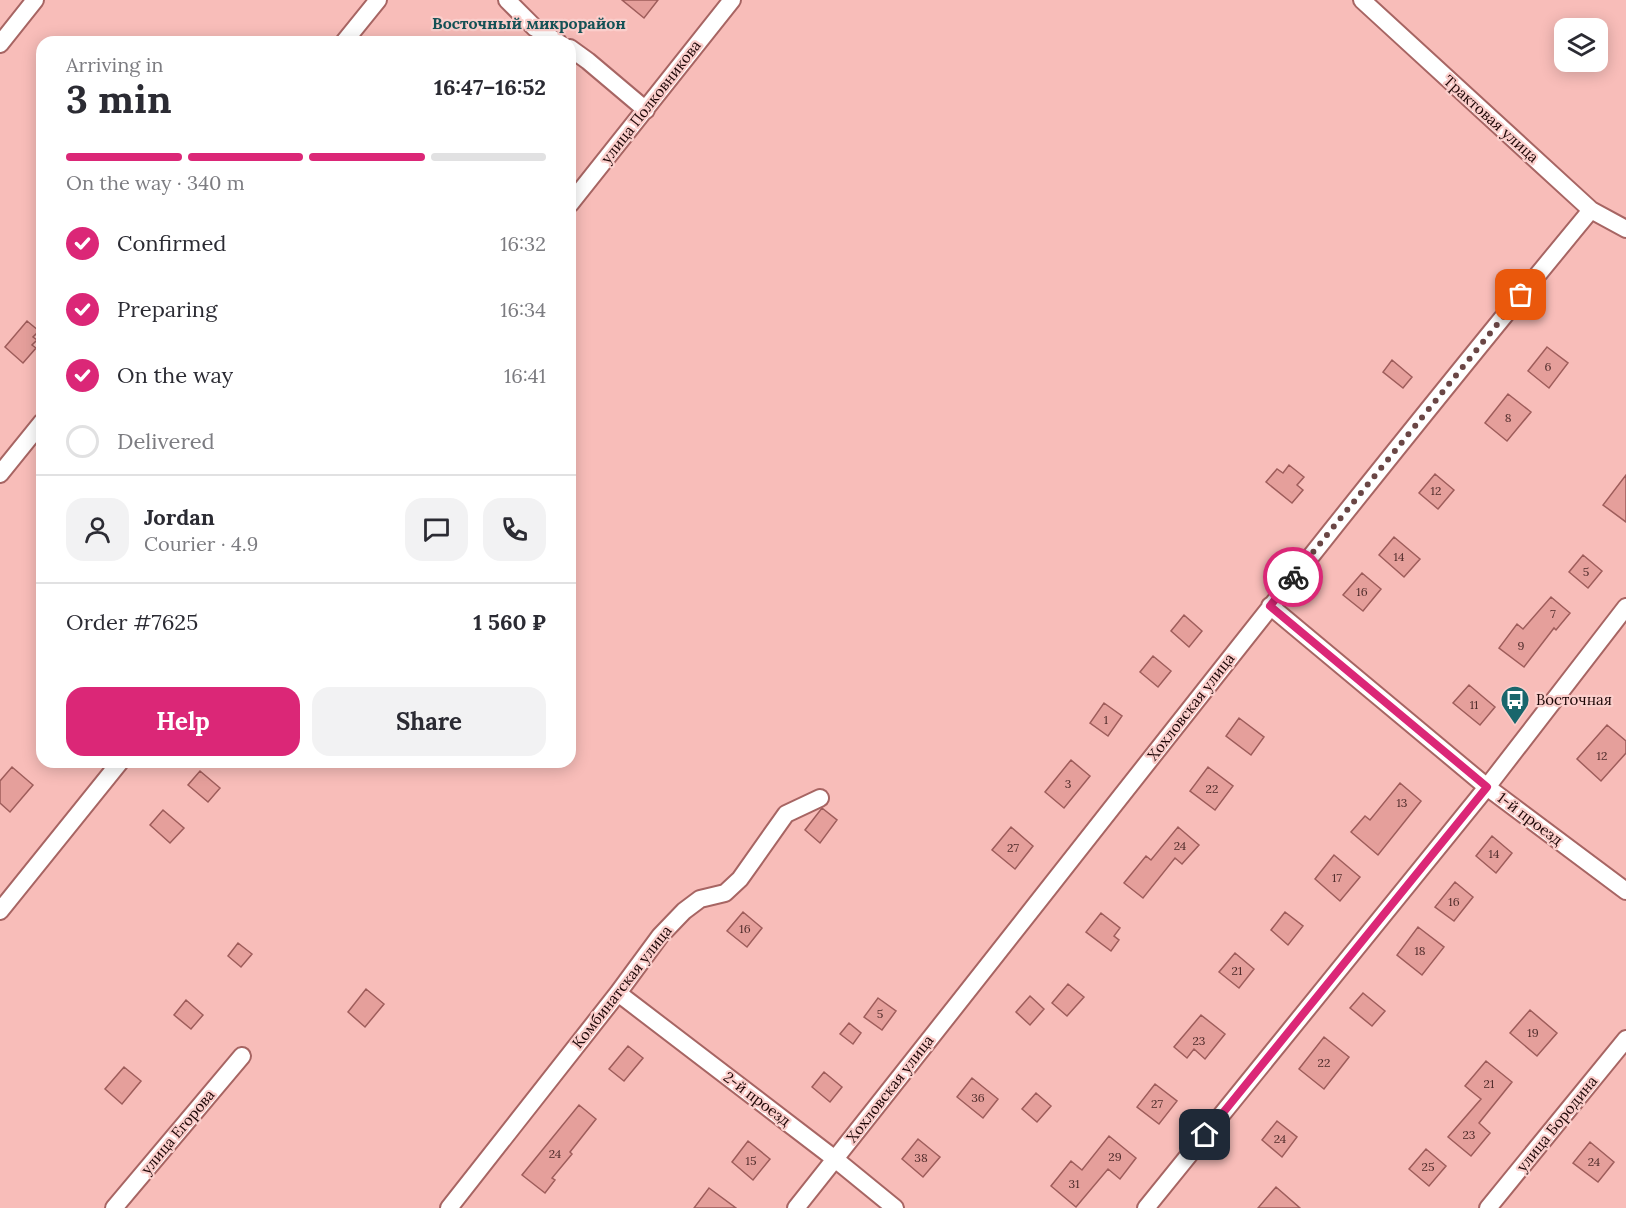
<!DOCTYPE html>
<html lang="en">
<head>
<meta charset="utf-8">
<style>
  :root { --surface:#fff; --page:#f2f2f3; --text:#2b2b33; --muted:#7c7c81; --line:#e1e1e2; --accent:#db2777 }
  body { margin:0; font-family:Lora,serif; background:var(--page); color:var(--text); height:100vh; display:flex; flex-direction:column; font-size:22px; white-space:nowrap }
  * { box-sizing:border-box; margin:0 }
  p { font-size:20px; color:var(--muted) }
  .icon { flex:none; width:33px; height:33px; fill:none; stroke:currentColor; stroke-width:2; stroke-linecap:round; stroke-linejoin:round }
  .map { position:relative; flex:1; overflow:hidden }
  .details { position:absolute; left:36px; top:36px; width:540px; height:732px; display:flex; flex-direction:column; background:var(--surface); border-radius:18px; box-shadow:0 3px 15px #0003 }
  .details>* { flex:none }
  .buttons { position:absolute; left:1554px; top:18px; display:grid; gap:12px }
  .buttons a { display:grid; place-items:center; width:54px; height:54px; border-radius:12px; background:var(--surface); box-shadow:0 3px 15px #0003; font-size:30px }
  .pin { position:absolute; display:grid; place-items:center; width:51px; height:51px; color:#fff; margin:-26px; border-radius:12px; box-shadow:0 3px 9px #0006 }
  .courier { position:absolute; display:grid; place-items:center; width:60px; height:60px; margin:-30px; border:4px solid #db2777; border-radius:50%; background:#fff; color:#222; box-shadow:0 2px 8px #0007 }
  .head em { font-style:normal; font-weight:700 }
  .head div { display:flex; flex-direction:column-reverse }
  .head { display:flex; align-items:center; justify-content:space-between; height:102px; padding:0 30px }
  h1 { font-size:39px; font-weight:700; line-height:45px }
  .bar { display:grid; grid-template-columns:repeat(4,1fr); gap:9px 6px; align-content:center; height:72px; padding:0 30px }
  .bar i { height:8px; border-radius:4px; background:var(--line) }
  .bar .selected { background:var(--accent) }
  .bar p { grid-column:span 4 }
  .line { display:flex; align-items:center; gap:15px; padding:0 30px; border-top:2px solid var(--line) }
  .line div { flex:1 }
  .round { display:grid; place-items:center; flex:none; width:63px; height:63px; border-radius:18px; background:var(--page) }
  ol { padding:0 30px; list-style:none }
  li { display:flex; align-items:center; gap:18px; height:66px }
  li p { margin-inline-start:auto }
  li .icon { padding:6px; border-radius:50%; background:var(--accent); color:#fff; stroke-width:4 }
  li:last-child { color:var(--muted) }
  li i { width:33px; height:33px; border:3px solid var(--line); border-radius:50% }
  .cta { display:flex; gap:12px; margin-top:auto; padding:12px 30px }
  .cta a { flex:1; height:69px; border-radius:18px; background:var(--accent); color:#fff; font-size:24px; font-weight:700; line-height:69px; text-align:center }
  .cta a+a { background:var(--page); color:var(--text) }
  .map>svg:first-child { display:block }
  .building { fill:#e59f9b; stroke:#9e5d5b; stroke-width:1.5 }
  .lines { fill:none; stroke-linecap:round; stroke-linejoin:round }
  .minor-casing { stroke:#a76563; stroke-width:20 }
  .minor { stroke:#fff; stroke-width:16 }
  .done { stroke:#6a4645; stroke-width:6; stroke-dasharray:0 10.8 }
  .route { stroke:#db2777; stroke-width:8 }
  .labels { text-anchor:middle; stroke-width:4.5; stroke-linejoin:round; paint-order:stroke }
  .number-label { font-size:12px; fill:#4f2c2b }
  .street-label { font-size:15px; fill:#1d0606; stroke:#fbcecb }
  .poi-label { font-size:15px; fill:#1d0606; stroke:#fbcecb; text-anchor:start }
  .neighbourhood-label { font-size:16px; font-weight:bold; fill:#155256; stroke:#fbcecb }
</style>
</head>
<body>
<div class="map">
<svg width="1626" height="1208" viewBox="0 0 1626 1208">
  <rect width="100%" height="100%" fill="#f8bdb9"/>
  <path class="building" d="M 622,0 L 658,0 L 644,18 Z
    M 27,321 L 39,331 L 33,337 L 37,340 L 32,345 L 36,348 L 23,363 L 5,347 Z
    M 1547,347 L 1568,363 L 1549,388 L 1528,371 Z
    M 1392,360 L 1412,377 L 1403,388 L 1383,372 Z
    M 1508,394 L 1531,412 L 1507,441 L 1485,423 Z
    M 1289,465 L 1304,477 L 1297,485 L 1303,490 L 1292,503 L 1266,482 L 1277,469 L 1283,473 Z
    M 1435,474 L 1454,490 L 1438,509 L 1419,493 Z
    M 1626,475 L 1626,522 L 1603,505 Z
    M 1394,537 L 1420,559 L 1404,577 L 1379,555 Z
    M 1583,555 L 1602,571 L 1588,588 L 1569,572 Z
    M 1362,573 L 1381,589 L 1363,611 L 1343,595 Z
    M 1551,597 L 1570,613 L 1556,630 L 1554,628 L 1524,667 L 1499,648 L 1517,624 L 1523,629 Z
    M 1184,615 L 1202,631 L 1189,647 L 1171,631 Z
    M 1153,656 L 1171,671 L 1158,687 L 1140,672 Z
    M 1469,685 L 1495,707 L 1480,725 L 1453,703 Z
    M 1104,703 L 1122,716 L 1108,736 L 1090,723 Z
    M 1239,718 L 1264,737 L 1251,755 L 1226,736 Z
    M 1607,725 L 1626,741 L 1626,753 L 1601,781 L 1577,759 Z
    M 1071,760 L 1090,776 L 1064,808 L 1045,792 Z
    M 12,767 L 33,785 L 10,812 L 0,803 L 0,781 Z
    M 1208,767 L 1233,786 L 1215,810 L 1190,791 Z
    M 200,771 L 220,788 L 208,802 L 188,785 Z
    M 1400,783 L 1421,801 L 1378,855 L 1351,832 L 1365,816 L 1370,820 Z
    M 822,808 L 837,820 L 820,843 L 805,830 Z
    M 163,810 L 184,828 L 170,843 L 150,825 Z
    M 1011,827 L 1033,846 L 1015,869 L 992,850 Z
    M 1178,827 L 1199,845 L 1182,864 L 1175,858 L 1143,898 L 1124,883 L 1146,856 L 1151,860 Z
    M 1492,836 L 1512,853 L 1496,873 L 1476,856 Z
    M 1334,855 L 1360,877 L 1340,901 L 1315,879 Z
    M 1455,882 L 1473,897 L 1454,921 L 1435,907 Z
    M 743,912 L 762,928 L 747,947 L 727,931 Z
    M 1285,912 L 1303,926 L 1288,945 L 1271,930 Z
    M 1101,913 L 1120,928 L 1114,936 L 1119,940 L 1111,951 L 1086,932 Z
    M 1418,927 L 1444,947 L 1422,975 L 1397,955 Z
    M 238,943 L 252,954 L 241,967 L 228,956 Z
    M 1235,953 L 1254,969 L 1239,988 L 1219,972 Z
    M 1068,984 L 1084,997 L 1067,1016 L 1052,1003 Z
    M 366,989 L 384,1004 L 365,1027 L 348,1012 Z
    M 1363,993 L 1385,1011 L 1372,1026 L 1350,1008 Z
    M 1030,996 L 1044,1009 L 1030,1025 L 1016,1012 Z
    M 878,998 L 896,1011 L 882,1030 L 864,1017 Z
    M 186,1000 L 203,1015 L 191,1029 L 174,1015 Z
    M 1530,1010 L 1557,1033 L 1537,1056 L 1510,1033 Z
    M 1201,1015 L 1225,1034 L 1205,1059 L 1194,1049 L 1187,1058 L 1174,1047 Z
    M 849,1023 L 861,1033 L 853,1044 L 840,1034 Z
    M 1324,1037 L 1349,1057 L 1324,1089 L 1299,1069 Z
    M 628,1046 L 643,1058 L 624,1081 L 609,1069 Z
    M 1486,1061 L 1512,1082 L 1479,1123 L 1490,1133 L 1471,1156 L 1448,1137 L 1481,1099 L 1465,1086 Z
    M 124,1067 L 141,1081 L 122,1104 L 105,1089 Z
    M 824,1072 L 842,1087 L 830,1102 L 812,1087 Z
    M 972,1078 L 998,1099 L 983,1118 L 957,1097 Z
    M 1155,1084 L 1177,1101 L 1159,1124 L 1137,1107 Z
    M 1036,1093 L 1051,1106 L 1037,1122 L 1022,1109 Z
    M 579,1105 L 596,1119 L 570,1152 L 572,1154 L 552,1178 L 555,1180 L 545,1193 L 522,1175 Z
    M 1277,1121 L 1297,1137 L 1282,1157 L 1262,1140 Z
    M 1109,1136 L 1136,1158 L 1120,1179 L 1108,1169 L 1076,1207 L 1051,1186 L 1071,1161 L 1082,1170 Z
    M 918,1139 L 940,1157 L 923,1177 L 902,1159 Z
    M 748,1141 L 770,1159 L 753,1180 L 732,1162 Z
    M 1590,1142 L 1614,1162 L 1598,1182 L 1573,1163 Z
    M 1426,1149 L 1446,1166 L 1429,1186 L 1409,1169 Z
    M 1276,1187 L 1300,1208 L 1258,1208 Z
    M 709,1188 L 736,1208 L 694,1208 Z"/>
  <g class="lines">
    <g class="minor-casing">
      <path id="minor" d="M 507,0 L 535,28 L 558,42
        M 1362,0 L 1591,210 L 1626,229
        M 344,42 L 378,0
        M 0,44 L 35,0
        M 570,48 L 588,61 L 646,110
        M 570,204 L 732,0
        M 0,474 L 42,422
        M 1270,606 L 1487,787 L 1626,891
        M 0,911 L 120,762
        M 618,993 L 835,1159 L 895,1208
        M 114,1208 L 242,1056
        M 449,1208 L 618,993 L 660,936 L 684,911 L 700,899 L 725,893 L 740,879 L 786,814 L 820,798
        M 796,1208 C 1061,875 1320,538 1591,210
        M 1146,1208 L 1487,787 L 1626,607
        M 1488,1208 L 1626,1039"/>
    </g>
    <use href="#minor" class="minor"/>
  </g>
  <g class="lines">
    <path class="done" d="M 1293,577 L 1521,295"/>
    <path class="route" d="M 1205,1135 L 1487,787 L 1270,606 L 1293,577"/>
  </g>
  <defs>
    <g id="bus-pin" transform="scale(1.5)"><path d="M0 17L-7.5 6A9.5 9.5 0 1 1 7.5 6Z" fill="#19666c" stroke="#fbcecb"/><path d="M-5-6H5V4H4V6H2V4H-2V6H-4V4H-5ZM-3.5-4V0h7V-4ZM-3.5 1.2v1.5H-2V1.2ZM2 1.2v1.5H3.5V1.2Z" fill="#fff"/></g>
  </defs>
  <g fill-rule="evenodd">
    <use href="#bus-pin" x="1515" y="700"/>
  </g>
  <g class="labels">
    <g class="number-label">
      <text x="1548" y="371">6</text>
      <text x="1508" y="422">8</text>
      <text x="1436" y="495">12</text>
      <text x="1399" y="561">14</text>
      <text x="1586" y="576">5</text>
      <text x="1362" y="596">16</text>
      <text x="1553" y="618">7</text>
      <text x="1521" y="650">9</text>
      <text x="1474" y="709">11</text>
      <text x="1106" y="724">1</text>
      <text x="1602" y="760">12</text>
      <text x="1068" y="788">3</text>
      <text x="1212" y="793">22</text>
      <text x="1402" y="807">13</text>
      <text x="1180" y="850">24</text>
      <text x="1013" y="852">27</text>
      <text x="1494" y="858">14</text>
      <text x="1337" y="882">17</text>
      <text x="1454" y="906">16</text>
      <text x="745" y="933">16</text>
      <text x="1420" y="955">18</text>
      <text x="1237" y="975">21</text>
      <text x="880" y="1018">5</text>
      <text x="1533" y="1037">19</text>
      <text x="1199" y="1045">23</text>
      <text x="1324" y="1067">22</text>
      <text x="1489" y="1088">21</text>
      <text x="978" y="1102">36</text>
      <text x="1157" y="1108">27</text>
      <text x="1469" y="1139">23</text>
      <text x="1280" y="1143">24</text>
      <text x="555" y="1158">24</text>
      <text x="1115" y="1161">29</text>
      <text x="921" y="1162">38</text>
      <text x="751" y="1165">15</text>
      <text x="1594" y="1166">24</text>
      <text x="1428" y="1171">25</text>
      <text x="1074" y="1188">31</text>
    </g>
    <g class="street-label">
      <text transform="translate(651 102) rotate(-52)" y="5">улица Полковникова</text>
      <text transform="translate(1491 119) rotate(42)" y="5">Трактовая улица</text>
      <text transform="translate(1191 707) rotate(-52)" y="5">Хохловская улица</text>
      <text transform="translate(1530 819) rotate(37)" y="5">1-й проезд</text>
      <text transform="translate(622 987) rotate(-52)" y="5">Комбинатская улица</text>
      <text transform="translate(890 1089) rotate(-52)" y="5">Хохловская улица</text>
      <text transform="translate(757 1099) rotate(37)" y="5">2-й проезд</text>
      <text transform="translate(1557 1124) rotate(-51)" y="5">улица Бородина</text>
      <text transform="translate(178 1132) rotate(-50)" y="5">улица Егорова</text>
    </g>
    <g class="poi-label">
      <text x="1536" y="705">Восточная</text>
    </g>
    <g class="neighbourhood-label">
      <text x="529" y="29">Восточный микрорайон</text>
    </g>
  </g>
</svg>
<div class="buttons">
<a><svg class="icon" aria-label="layers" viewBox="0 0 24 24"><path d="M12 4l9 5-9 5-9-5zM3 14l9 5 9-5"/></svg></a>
</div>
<div class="pin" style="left:1521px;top:295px;background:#ea580c"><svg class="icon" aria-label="bag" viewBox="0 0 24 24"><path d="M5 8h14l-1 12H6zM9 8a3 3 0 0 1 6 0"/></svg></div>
<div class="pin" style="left:1205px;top:1135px;background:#1f2937"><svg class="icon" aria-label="home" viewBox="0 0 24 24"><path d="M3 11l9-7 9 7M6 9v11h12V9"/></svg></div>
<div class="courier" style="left:1293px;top:577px"><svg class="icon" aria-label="bike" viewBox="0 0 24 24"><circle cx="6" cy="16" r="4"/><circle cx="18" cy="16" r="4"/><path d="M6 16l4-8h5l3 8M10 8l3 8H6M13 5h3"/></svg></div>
<section class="details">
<div class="head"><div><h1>3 min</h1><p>Arriving in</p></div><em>16:47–16:52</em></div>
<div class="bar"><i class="selected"></i><i class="selected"></i><i class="selected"></i><i></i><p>On the way · 340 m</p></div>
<ol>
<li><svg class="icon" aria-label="check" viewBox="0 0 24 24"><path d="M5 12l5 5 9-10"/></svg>Confirmed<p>16:32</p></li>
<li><svg class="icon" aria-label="check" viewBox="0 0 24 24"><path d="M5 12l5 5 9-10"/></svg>Preparing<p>16:34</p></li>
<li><svg class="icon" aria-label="check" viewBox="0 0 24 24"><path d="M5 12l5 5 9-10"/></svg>On the way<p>16:41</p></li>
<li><i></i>Delivered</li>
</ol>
<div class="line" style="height:108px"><a class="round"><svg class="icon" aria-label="person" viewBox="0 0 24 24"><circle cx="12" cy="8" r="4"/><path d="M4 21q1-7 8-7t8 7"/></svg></a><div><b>Jordan</b><p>Courier · 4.9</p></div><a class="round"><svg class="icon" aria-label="chat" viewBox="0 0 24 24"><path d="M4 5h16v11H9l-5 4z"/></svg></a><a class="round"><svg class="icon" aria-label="phone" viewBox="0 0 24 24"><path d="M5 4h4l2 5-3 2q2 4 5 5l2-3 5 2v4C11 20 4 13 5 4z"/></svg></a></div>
<div class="line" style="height:78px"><div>Order #7625</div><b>1 560 ₽</b></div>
<div class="cta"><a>Help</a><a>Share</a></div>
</section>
</div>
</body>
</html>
